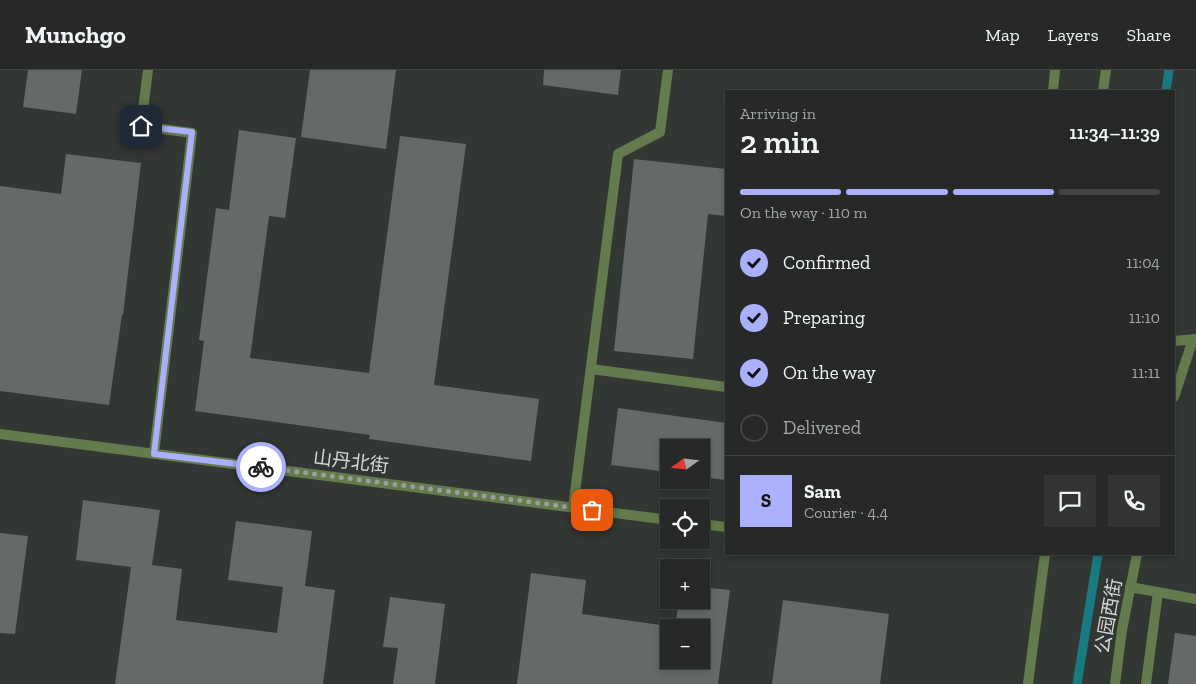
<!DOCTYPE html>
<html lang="en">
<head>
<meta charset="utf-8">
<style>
  :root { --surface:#262927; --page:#323533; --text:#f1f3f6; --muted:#a4a6a7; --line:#424544; --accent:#aab0fb }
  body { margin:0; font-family:"Zilla Slab","Noto Sans SC",serif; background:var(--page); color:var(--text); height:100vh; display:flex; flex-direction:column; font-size:19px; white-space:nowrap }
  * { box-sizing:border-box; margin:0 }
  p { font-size:16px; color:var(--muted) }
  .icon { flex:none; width:28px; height:28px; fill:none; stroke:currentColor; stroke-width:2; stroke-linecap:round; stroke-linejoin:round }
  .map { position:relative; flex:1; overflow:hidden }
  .drawer { position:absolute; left:725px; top:20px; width:450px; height:465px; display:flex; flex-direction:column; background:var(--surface); border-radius:0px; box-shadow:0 2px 8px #0003,0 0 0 1px var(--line) }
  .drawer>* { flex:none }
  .needle { width:32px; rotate:255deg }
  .controls { position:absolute; left:660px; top:369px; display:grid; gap:10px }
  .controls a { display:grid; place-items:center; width:50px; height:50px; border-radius:0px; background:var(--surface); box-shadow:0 2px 8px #0003,0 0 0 1px var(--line); font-size:25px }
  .pin { position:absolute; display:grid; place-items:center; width:42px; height:42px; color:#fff; margin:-21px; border-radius:10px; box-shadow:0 2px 8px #0006 }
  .courier { position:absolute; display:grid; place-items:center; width:50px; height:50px; margin:-25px; border:4px solid #aab0fb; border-radius:50%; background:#fff; color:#222; box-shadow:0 1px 6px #0007 }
  .head em { font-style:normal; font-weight:600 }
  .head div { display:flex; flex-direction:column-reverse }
  .head { display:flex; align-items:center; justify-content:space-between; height:85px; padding:0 15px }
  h1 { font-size:32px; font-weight:600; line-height:38px }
  .bar { display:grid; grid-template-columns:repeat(4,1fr); gap:8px 5px; align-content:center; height:60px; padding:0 15px }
  .bar i { height:6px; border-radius:4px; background:var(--line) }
  .bar .current { background:var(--accent) }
  .bar p { grid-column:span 4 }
  .line { display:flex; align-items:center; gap:12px; padding:0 15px; border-top:1px solid var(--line) }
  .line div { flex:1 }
  .round { display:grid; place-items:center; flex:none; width:52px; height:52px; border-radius:0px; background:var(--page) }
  ol { padding:0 15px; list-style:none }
  li { display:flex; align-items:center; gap:15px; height:55px }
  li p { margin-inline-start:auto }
  li .icon { padding:5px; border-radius:50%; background:var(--accent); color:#111; stroke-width:4 }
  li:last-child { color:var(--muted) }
  li i { width:28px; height:28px; border:2px solid var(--line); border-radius:50% }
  header { display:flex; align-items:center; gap:30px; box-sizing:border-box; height:70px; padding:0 25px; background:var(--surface); border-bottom:1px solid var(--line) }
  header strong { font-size:24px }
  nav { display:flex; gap:28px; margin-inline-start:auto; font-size:18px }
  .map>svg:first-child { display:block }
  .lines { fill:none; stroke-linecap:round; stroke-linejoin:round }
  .stream { stroke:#197a84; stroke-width:9 }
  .building { fill:#636a68; fill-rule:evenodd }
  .pedestrian { stroke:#637b4d; stroke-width:10 }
  .minor { stroke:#637b4d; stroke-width:10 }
  .tertiary { stroke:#637b4d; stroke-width:10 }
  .done { stroke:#9b9e9c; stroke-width:5; stroke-dasharray:0 9 }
  .route { stroke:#aab0fb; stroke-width:6 }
  .labels { text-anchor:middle; stroke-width:4; stroke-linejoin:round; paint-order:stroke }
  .street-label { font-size:19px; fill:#d3d6d4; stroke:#323734 }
</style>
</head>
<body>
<header>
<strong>Munchgo</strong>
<nav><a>Map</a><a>Layers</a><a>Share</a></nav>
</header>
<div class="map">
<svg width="1196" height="614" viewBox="0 0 1196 614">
  <rect width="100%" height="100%" fill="#323734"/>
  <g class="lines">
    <path class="stream" d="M 1166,21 L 1169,0
      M 1077,614 L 1098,484"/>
  </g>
  <path class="building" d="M 28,0 L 82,0 L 76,44 L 23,37 Z
    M 310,0 L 396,0 L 386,79 L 301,67 Z
    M 544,0 L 621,0 L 618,25 L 543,15 Z
    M 239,60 L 296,68 L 285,148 L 269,146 L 250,288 L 369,303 L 400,66 L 466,74 L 434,315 L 539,329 L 531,391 L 369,369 L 370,365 L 195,341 L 204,271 L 199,270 L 216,138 L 229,140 Z
    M 66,84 L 141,93 L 123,245 L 122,245 L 109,335 L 0,321 L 0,116 L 61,124 Z
    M 634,89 L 726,99 L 726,146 L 708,144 L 693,289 L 614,281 Z
    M 618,338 L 726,353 L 726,410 L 701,407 L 701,378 L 669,378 L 669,402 L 611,395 Z
    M 83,430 L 160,440 L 152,495 L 182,499 L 176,550 L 277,563 L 283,517 L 228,510 L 236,451 L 312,461 L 305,516 L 335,520 L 323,614 L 115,614 L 131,497 L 76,490 Z
    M 0,463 L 28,466 L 15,564 L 0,563 Z
    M 531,503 L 586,510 L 582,544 L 675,557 L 679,530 L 701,530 L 701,517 L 730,520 L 718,614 L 517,614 ZM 669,558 L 701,558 L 701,590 L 669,590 Z
    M 390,527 L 445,534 L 435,614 L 393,614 L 398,578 L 383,577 Z
    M 783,530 L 889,544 L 880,614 L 772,614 Z
    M 1175,563 L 1196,566 L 1196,614 L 1168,614 Z"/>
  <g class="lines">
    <path class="pedestrian" d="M 1103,21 L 1106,0
      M 1028,614 L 1045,484"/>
    <path class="minor" d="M 148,0 L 141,56 L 192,63 L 154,384
      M 591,299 L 726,317
      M 0,364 L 669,450
      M 573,438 L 618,84 L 660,62 L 668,0
      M 701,454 L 726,457
      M 1130,517 L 1196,529
      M 1146,614 L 1158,522"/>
    <path class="tertiary" d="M 1053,21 L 1055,0
      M 1174,271 L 1196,269
      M 1174,327 L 1193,269
      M 1115,614 L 1122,560 L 1137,484"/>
  </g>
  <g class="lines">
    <path class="done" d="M 261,397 L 592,440"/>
    <path class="route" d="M 141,56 L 192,62 L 154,384 L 261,397"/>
  </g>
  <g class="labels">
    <g class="street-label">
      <text transform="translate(351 391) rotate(7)" y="7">山丹北街</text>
      <text transform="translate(1108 546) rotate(-80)" y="7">公园西街</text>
    </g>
  </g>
</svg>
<div class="controls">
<a><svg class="needle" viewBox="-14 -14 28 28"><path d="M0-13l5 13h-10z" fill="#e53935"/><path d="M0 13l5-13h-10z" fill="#a4a6a7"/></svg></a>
<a><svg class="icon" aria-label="locate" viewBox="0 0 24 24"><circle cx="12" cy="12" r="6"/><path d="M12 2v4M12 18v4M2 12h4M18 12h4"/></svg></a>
<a>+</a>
<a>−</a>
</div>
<div class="pin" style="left:592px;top:440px;background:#ea580c"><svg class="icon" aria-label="bag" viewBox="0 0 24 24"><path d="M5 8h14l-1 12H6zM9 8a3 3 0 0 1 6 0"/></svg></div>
<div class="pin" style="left:141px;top:56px;background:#1f2937"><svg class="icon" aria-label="home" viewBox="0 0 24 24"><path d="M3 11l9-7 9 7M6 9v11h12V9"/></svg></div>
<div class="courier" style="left:261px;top:397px"><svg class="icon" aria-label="bike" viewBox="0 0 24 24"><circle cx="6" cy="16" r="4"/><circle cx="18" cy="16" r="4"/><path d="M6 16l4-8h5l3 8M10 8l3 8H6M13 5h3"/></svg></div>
<section class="drawer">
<div class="head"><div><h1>2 min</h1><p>Arriving in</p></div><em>11:34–11:39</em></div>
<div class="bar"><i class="current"></i><i class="current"></i><i class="current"></i><i></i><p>On the way · 110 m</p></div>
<ol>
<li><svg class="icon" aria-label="check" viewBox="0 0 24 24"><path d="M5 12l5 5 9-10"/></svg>Confirmed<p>11:04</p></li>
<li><svg class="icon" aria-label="check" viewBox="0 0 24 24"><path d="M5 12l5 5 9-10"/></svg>Preparing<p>11:10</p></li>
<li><svg class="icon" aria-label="check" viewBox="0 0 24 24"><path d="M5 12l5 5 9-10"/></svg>On the way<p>11:11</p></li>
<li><i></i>Delivered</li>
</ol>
<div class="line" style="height:90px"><b class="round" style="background:var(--accent);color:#111">S</b><div><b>Sam</b><p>Courier · 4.4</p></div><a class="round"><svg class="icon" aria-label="chat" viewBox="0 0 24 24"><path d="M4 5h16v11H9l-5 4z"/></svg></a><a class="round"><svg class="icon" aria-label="phone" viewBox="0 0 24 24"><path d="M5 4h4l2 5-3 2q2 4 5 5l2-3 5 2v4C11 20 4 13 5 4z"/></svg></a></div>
</section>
</div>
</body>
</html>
